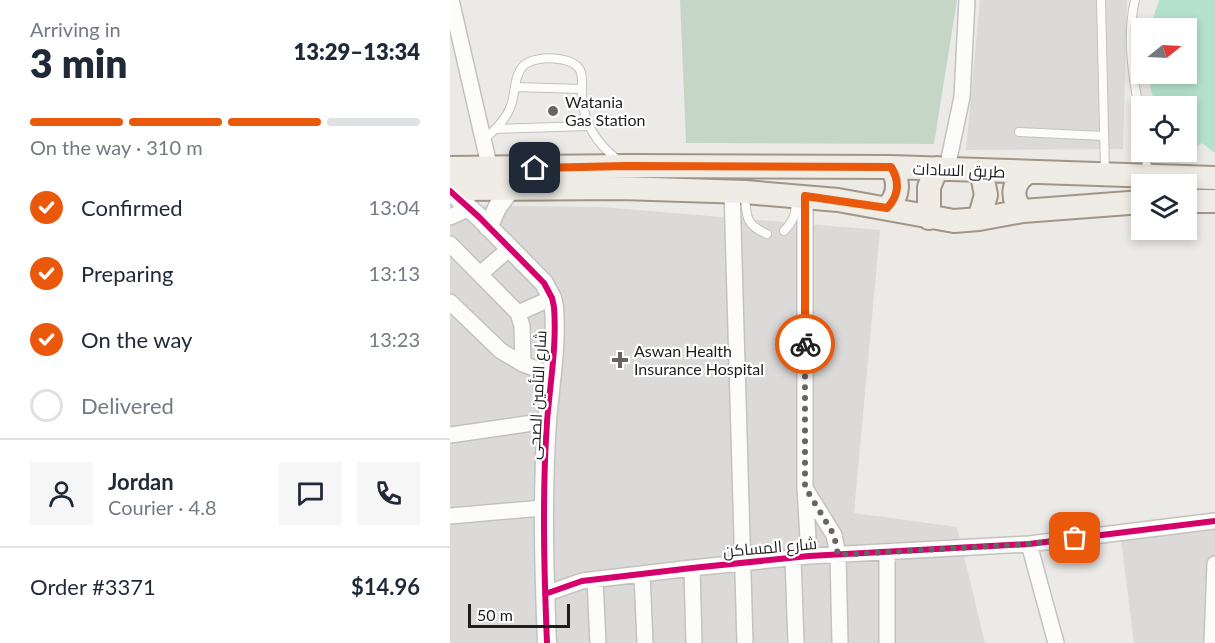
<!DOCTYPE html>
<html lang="en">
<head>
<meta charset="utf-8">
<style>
  :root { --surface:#fff; --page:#f6f6f7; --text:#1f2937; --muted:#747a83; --line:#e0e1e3; --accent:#ea580c }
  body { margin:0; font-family:Lato,Cairo,sans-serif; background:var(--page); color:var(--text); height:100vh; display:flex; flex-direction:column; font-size:22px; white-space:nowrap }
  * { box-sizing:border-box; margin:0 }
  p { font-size:20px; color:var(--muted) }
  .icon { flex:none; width:33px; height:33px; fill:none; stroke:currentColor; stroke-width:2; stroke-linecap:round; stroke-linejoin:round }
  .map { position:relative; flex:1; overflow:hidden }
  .panel { display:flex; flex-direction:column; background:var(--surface); width:450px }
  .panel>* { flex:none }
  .needle { width:39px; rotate:72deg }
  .fabs { position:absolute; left:681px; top:18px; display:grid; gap:12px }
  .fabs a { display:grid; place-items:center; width:66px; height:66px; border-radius:0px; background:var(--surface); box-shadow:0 3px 9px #0003; font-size:30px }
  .scale { position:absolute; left:18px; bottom:15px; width:102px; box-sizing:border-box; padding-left:6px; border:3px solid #1e1e1e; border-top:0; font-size:16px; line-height:21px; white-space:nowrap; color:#1e1e1e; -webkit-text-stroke:4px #fff; paint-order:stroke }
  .pin { position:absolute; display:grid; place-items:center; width:51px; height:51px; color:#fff; margin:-26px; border-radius:12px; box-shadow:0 3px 9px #0006 }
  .courier { position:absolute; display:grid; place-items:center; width:60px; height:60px; margin:-30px; border:4px solid #ea580c; border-radius:50%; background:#fff; color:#222; box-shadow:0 2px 8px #0007 }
  .head em { font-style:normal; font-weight:800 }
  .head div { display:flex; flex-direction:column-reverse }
  .head { display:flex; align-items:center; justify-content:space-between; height:102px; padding:0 30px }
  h1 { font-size:39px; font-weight:800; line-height:45px }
  .bar { display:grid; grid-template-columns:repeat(4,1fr); gap:9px 6px; align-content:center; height:72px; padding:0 30px }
  .bar i { height:8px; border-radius:4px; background:var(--line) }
  .bar .current { background:var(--accent) }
  .bar p { grid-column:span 4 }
  .line { display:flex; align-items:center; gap:15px; padding:0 30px; border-top:2px solid var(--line) }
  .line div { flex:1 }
  .round { display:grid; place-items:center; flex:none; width:63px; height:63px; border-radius:0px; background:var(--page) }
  ol { padding:0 30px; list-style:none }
  li { display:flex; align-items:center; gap:18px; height:66px }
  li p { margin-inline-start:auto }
  li .icon { padding:6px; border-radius:50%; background:var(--accent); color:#fff; stroke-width:4 }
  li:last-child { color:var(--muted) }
  li i { width:33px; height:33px; border:3px solid var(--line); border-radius:50% }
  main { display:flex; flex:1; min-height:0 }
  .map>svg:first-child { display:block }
  .residential { fill:#dbdad8 }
  .cemetery { fill:#c6d6c6 }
  .pitch { fill:#b4e1cc }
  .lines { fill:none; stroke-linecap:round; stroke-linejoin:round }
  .service-casing { stroke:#c3c2c1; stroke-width:10 }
  .minor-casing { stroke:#c3c2c1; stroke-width:18 }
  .tertiary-casing { stroke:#c3c2c1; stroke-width:21 }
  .primary-casing { stroke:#a19685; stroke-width:26 }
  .service { stroke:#fcfcfb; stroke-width:8 }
  .minor { stroke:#fcfcfb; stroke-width:15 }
  .tertiary { stroke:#fcfcfb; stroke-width:18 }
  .primary { stroke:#efebe5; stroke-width:22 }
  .cycleway-casing { stroke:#fff; stroke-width:10 }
  .cycleway { stroke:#d6006c; stroke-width:6 }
  .done { stroke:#666564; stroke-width:6; stroke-dasharray:0 10.8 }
  .route { stroke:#ea580c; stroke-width:8 }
  .poi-dot { fill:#666564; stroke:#fff; stroke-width:2 }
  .labels { text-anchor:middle; stroke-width:4.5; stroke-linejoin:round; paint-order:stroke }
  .poi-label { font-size:16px; fill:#1e1e1e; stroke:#fff; text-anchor:start }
  .street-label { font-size:16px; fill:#1e1e1e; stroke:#fff }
</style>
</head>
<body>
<main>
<section class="panel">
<div class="head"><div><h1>3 min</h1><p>Arriving in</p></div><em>13:29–13:34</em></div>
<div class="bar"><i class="current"></i><i class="current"></i><i class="current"></i><i></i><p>On the way · 310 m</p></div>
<ol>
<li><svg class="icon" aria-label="check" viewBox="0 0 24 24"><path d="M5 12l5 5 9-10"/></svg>Confirmed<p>13:04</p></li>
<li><svg class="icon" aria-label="check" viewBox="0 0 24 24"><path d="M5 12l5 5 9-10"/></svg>Preparing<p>13:13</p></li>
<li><svg class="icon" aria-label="check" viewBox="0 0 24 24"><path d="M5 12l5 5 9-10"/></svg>On the way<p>13:23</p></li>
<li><i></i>Delivered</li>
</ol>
<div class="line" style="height:108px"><a class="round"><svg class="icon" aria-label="person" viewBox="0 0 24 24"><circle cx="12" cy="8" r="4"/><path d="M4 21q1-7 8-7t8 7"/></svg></a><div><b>Jordan</b><p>Courier · 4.8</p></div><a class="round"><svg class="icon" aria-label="chat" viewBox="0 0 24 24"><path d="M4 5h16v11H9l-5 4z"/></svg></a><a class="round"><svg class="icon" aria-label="phone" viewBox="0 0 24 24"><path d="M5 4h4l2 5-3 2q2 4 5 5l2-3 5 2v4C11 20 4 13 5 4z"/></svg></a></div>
<div class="line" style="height:78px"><div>Order #3371</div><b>$14.96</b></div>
</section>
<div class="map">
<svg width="765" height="643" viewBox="0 0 765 643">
  <rect width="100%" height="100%" fill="#eceae7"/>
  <path class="residential" d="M 530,0 L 677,0 L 673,149 L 516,150 Z
    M 0,205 L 152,207 L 430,230 L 404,513 L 507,527 L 535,643 L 0,643 Z
    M 765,530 L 765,643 L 684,643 L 671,539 Z"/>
  <path class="cemetery" d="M 230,0 L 507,0 L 484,144 L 236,143 Z"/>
  <path class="pitch" d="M 709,0 L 765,0 L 765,153 L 752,143 L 740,153 L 737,150 L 736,106 L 706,106 L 701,91 L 699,74 L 736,74 L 736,28 L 700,28 Z"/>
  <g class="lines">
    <g class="service-casing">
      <path id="service" d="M 651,0 L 655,172
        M 685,0 C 675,42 685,85 692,127
        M 65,87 L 132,89
        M 46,129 L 139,126
        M 569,132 L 654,136
        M 33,140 C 44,131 54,122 60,108 C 66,95 63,76 74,65 C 86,55 122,56 130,70 C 134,78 131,89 132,98 C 134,124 147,144 168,160
        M 695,152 L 698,174
        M 295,193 C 296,215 295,225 317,234
        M 334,231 C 345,220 346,212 346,197"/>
    </g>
    <g class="minor-casing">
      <path id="minor" d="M 1,0 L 40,169
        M 497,168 L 512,97 L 517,0
        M 282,191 L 295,643
        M 355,196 L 355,487 L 359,556
        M 0,217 L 20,208
        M 0,244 L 68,313 L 72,326 L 73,364
        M 30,274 L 59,249
        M 0,302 L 51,351 L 73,364 L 103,375
        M 68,313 L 102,298
        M 0,435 L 97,421
        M 356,490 L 384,535 L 388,555 L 390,643
        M 0,516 L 93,508
        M 579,544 L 606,643
        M 343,558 L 346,643
        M 242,568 L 244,643
        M 192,574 L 195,643
        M 145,580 L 148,643
        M 95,594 L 132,581 L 242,568 L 359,556 L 579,544 L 765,521
        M 437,643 L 437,552
        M 762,643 L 765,564"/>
    </g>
    <g class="tertiary-casing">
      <path id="tertiary" d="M 0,191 L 29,217 L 94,283 L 102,298 L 104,307 C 107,346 100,383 97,422 C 92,496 94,569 97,643
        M 38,227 L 48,206 L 62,188"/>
    </g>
    <g class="primary-casing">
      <path id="primary" d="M 0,168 L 177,166 L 441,167 L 765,178
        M 0,189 L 171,188 L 295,192 L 388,200 L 504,221 L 529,219 L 573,211 L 692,202
        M 736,201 L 765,201
        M 437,208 C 449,196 450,181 441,167
        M 573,211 C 560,199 562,182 577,173
        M 479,218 L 479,187 L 487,168
        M 529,219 L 536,195 L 531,170"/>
    </g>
    <use href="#service" class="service"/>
    <use href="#minor" class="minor"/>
    <use href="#tertiary" class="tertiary"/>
    <use href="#primary" class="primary"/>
    <g class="cycleway-casing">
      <path id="cycleway" d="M 0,191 L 29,217 L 94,283 L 102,298 L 104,307 C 107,346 100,383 97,422 C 92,496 94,569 97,643
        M 95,594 L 132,581 L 242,568 L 359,556 L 579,544 L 765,521"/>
    </g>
    <use href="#cycleway" class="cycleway"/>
  </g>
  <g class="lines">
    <path class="done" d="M 355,344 L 355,487 L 384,535 L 388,555 L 579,544 L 625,538"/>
    <path class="route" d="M 85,168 L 177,166 L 441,167 C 450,181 449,196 437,208 L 355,196 L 355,344"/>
  </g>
  <g class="poi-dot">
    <circle cx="103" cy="111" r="6"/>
    <path d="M167 351h6v6h6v6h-6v6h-6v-6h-6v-6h6z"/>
  </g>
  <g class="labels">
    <g class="poi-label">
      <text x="115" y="108">Watania<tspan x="115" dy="18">Gas Station</tspan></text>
      <text x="184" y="357">Aswan Health<tspan x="184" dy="18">Insurance Hospital</tspan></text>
    </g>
    <g class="street-label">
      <text transform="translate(509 170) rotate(2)" y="6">طريق السادات</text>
      <text transform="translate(87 395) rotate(-87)" y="6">شارع التأمين الصحى</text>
      <text transform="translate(320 547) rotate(-5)" y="6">شارع المساكن</text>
    </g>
  </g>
</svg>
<div class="fabs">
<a><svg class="needle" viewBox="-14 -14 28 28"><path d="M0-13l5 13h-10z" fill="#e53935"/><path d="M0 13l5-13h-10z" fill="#747a83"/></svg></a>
<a><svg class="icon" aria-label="locate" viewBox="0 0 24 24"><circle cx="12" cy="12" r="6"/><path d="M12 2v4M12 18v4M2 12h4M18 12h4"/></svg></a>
<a><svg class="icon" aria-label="layers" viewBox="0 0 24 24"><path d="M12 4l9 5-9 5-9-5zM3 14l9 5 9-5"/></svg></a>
</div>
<div class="scale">50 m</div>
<div class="pin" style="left:625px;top:538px;background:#ea580c"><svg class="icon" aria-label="bag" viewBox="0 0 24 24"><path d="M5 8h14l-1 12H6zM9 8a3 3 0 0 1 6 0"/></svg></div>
<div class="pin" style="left:85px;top:168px;background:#1f2937"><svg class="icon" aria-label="home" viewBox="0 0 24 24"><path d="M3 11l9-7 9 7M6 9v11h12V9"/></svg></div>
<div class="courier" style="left:355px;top:344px"><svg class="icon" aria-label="bike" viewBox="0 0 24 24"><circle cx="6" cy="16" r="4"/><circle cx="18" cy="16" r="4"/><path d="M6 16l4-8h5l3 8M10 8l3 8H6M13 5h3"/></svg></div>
</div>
</main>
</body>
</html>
